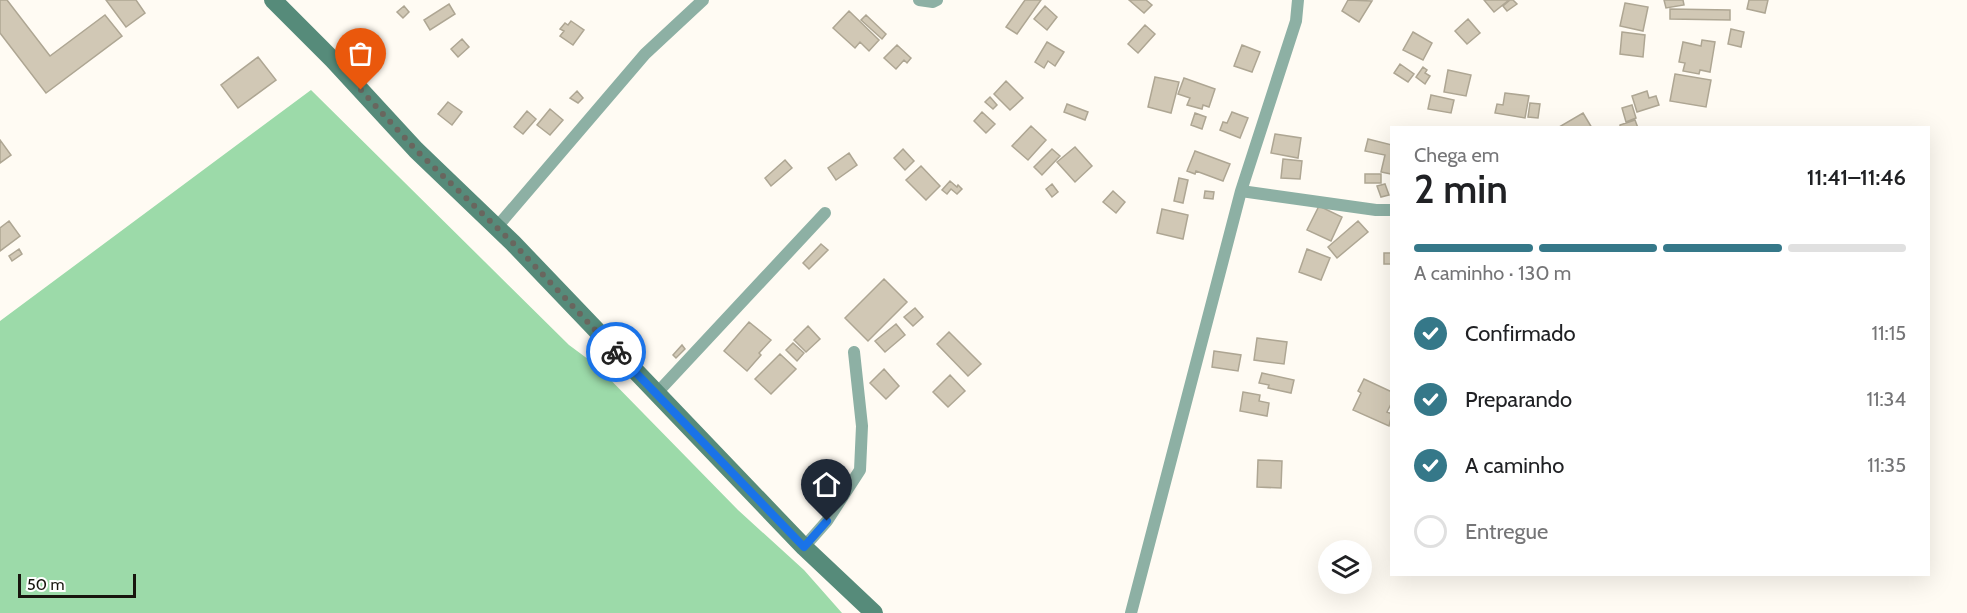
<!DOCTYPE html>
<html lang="pt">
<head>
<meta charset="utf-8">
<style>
  :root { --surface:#fff; --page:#f6f6f6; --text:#202124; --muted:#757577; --line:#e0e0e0; --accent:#357889 }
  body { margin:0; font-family:Cabin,sans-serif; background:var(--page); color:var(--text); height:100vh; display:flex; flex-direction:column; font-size:22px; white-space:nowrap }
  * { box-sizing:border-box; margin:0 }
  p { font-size:20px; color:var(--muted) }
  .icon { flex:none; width:33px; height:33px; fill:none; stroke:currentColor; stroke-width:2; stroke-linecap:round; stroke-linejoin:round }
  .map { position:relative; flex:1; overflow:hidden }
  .panel { position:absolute; left:1390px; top:126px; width:540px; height:450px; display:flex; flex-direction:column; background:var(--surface); border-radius:0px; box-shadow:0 6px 24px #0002 }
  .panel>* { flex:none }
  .buttons { position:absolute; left:1318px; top:540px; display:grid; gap:12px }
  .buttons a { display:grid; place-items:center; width:54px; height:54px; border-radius:50%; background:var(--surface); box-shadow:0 6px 24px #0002; font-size:30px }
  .scale { position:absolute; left:18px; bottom:15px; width:118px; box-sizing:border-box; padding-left:6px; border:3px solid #18150e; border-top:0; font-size:16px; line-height:21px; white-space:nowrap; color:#18150e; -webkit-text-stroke:4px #fff; paint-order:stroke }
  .pin { position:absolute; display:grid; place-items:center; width:51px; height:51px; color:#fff; margin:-62px -26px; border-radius:50% 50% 50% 0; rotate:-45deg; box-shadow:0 0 6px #0007 }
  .pin .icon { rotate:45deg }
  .courier { position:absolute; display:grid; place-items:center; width:60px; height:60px; margin:-30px; border:4px solid #1a73e8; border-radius:50%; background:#fff; color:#222; box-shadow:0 2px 8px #0007 }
  .overview em { font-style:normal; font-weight:600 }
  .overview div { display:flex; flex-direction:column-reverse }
  .overview { display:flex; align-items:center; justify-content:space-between; height:102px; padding:0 24px }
  h1 { font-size:39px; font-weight:600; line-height:45px }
  .bar { display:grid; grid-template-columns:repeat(4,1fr); gap:9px 6px; align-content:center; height:72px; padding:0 24px }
  .bar i { height:8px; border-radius:4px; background:var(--line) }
  .bar .on { background:var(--accent) }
  .bar p { grid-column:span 4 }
  ol { padding:0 24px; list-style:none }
  li { display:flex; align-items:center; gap:18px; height:66px }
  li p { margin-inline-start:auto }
  li .icon { padding:6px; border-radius:50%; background:var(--accent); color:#fff; stroke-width:4 }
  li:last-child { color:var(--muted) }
  li i { width:33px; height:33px; border:3px solid var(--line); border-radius:50% }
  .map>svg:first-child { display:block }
  .green { fill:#9cdaa9 }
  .building { fill:#d1c8b5; stroke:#aea693; stroke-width:1.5 }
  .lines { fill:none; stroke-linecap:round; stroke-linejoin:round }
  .minor { stroke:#8db0a4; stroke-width:12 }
  .secondary { stroke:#568b7a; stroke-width:18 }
  .done { stroke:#69665e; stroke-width:6; stroke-dasharray:0 10.8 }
  .route { stroke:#1a73e8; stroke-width:8 }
</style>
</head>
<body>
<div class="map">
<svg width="1967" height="613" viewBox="0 0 1967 613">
  <rect width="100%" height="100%" fill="#fffbf3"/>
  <path class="green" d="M 311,90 L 569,345 L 596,365 L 738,510 L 804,570 L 842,613 L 0,613 L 0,321 Z"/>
  <path class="building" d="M 0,0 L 7,0 L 50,56 L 105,15 L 122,36 L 46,93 L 0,33 Z
    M 106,0 L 136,0 L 145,13 L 126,27 Z
    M 1025,0 L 1041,0 L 1017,34 L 1006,27 Z
    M 1129,0 L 1146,0 L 1152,5 L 1144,13 Z
    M 1348,0 L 1372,1 L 1359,22 L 1342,11 Z
    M 1484,0 L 1509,0 L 1494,12 Z
    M 1510,0 L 1513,0 L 1517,4 L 1507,11 L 1503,6 Z
    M 1664,0 L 1683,0 L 1684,5 L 1666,8 Z
    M 1749,0 L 1768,0 L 1765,13 L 1747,9 Z
    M 1625,3 L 1648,7 L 1643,31 L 1620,26 Z
    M 449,4 L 455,14 L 430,30 L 424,20 Z
    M 404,6 L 409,12 L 403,18 L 397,12 Z
    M 1045,6 L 1057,17 L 1047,30 L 1034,19 Z
    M 1670,9 L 1730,10 L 1730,20 L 1670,19 Z
    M 849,11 L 879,40 L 869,51 L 860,42 L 855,48 L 833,28 Z
    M 866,15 L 886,34 L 882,39 L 861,20 Z
    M 1468,19 L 1480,33 L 1467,44 L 1455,31 Z
    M 571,21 L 584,30 L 573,45 L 560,36 L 564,31 L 560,29 L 565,23 L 568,25 Z
    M 1145,25 L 1155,34 L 1138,53 L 1128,44 Z
    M 1731,29 L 1744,32 L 1741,47 L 1728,44 Z
    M 1413,32 L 1432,43 L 1423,60 L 1403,50 Z
    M 1622,32 L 1645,35 L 1643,57 L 1620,54 Z
    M 462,39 L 469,47 L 458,57 L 451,49 Z
    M 1702,40 L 1715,42 L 1710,72 L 1700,70 L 1699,74 L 1683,71 L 1685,63 L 1679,62 L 1683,42 L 1701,46 Z
    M 1047,42 L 1064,52 L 1055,66 L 1048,61 L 1044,68 L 1035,62 Z
    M 897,45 L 911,58 L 907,63 L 904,60 L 896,69 L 884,58 Z
    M 1242,45 L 1260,52 L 1252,72 L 1234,66 Z
    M 258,57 L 276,80 L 238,108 L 221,85 Z
    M 1400,64 L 1414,74 L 1408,82 L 1394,73 Z
    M 1423,67 L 1427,70 L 1425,73 L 1430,76 L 1425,84 L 1416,77 Z
    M 1448,70 L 1471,75 L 1466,96 L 1444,92 Z
    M 1675,74 L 1711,80 L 1706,107 L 1670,101 Z
    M 1155,77 L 1179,82 L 1171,113 L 1148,107 Z
    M 1184,78 L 1215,89 L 1209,107 L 1203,105 L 1202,109 L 1187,105 L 1190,98 L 1178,94 Z
    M 1006,81 L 1023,98 L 1010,110 L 994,94 Z
    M 577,91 L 583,98 L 578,103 L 570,98 Z
    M 1647,91 L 1649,98 L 1656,96 L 1659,105 L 1637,112 L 1632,96 Z
    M 1505,93 L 1529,96 L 1525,118 L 1495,113 L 1497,104 L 1503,105 Z
    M 1431,95 L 1454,100 L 1451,113 L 1428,109 Z
    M 990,97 L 997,105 L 993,109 L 985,102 Z
    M 448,102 L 462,112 L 452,125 L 438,114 Z
    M 1530,103 L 1540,104 L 1538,118 L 1528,117 Z
    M 1067,104 L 1088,112 L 1085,120 L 1064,112 Z
    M 1632,105 L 1636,118 L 1626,122 L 1622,108 Z
    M 550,109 L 563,120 L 550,135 L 537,125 Z
    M 527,111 L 536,119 L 523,134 L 514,127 Z
    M 982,112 L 995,124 L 986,133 L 974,121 Z
    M 1232,112 L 1248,118 L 1240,138 L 1220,130 L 1223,122 L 1227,123 Z
    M 1195,113 L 1206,117 L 1202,129 L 1191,125 Z
    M 1583,113 L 1592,128 L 1559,127 Z
    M 1635,120 L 1638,128 L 1620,128 L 1620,125 Z
    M 1031,126 L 1046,140 L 1028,160 L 1012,146 Z
    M 1275,134 L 1301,138 L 1298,158 L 1271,153 Z
    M 1368,139 L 1392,145 L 1391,174 L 1381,172 L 1385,155 L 1365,151 Z
    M 0,140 L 11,155 L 0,163 Z
    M 1075,147 L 1092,166 L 1075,182 L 1057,162 Z
    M 903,149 L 914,161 L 905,170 L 894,158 Z
    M 1052,149 L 1060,156 L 1042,175 L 1034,167 Z
    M 1195,151 L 1230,164 L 1223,181 L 1196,171 L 1195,174 L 1187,171 Z
    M 849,153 L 857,165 L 836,180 L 828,168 Z
    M 1283,159 L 1302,161 L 1300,179 L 1281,178 Z
    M 785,160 L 792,168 L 771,186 L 765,178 Z
    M 921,166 L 940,186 L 926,200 L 906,180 Z
    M 1365,174 L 1381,174 L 1381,183 L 1365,183 Z
    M 1179,178 L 1188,180 L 1183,203 L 1174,201 Z
    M 950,181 L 957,187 L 958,185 L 962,189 L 957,194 L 951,189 L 947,194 L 942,190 Z
    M 1052,184 L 1058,192 L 1052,197 L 1046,189 Z
    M 1385,184 L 1389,195 L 1381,197 L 1377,186 Z
    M 1113,191 L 1125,202 L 1116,213 L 1103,202 Z
    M 1205,191 L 1214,192 L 1213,199 L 1204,198 Z
    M 1319,206 L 1342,217 L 1331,241 L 1307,230 Z
    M 1162,209 L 1188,215 L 1183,239 L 1157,233 Z
    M 9,221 L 20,236 L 0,251 L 0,228 Z
    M 1358,221 L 1368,232 L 1337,258 L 1328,247 Z
    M 821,244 L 828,250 L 809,269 L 803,263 Z
    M 19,249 L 22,254 L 12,261 L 9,256 Z
    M 1307,249 L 1330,258 L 1321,280 L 1299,272 Z
    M 1384,253 L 1392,253 L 1392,264 L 1384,264 Z
    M 884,279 L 907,302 L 868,341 L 845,318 Z
    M 915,308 L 923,317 L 913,326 L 904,317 Z
    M 749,322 L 771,340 L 759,353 L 761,355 L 747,371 L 724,351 Z
    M 896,324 L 905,335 L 885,352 L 875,341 Z
    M 808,326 L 820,339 L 806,352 L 794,340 Z
    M 949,332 L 981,364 L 968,376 L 937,344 Z
    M 1257,338 L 1287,342 L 1284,364 L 1254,360 Z
    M 793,343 L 804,353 L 797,361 L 786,350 Z
    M 682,345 L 685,349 L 676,358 L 673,355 Z
    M 1214,351 L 1241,355 L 1238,371 L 1212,367 Z
    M 780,354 L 796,369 L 771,394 L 755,379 Z
    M 884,369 L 899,386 L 886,399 L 870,383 Z
    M 1262,373 L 1294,380 L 1291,393 L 1268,388 L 1269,385 L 1259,383 Z
    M 950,375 L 965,391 L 948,407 L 933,392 Z
    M 1364,379 L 1392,392 L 1392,402 L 1387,412 L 1392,414 L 1389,426 L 1353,410 L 1361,393 L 1358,391 Z
    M 1243,392 L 1260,395 L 1259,401 L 1269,403 L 1267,416 L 1240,411 Z
    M 1258,460 L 1282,461 L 1281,488 L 1257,487 Z"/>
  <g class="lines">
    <path class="minor" d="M 919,0 L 933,2 L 937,0
      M 1241,191 L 1376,210 L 1392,210
      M 497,227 L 645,54 L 703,0
      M 656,394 L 825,213
      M 804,547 L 827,521 L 860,470 L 862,426 L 854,352
      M 1131,613 L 1241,191 L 1296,21 L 1298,0"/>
    <path class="secondary" d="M 273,0 L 333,60 L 416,150 L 513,243 L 804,547 L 874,613"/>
  </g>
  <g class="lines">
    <path class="done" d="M 361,90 L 416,150 L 513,243 L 616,352"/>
    <path class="route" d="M 616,352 L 804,547 L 827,521"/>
  </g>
</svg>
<div class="buttons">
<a><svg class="icon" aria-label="layers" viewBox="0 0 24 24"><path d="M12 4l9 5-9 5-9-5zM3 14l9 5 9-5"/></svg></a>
</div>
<div class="scale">50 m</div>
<div class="pin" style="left:361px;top:90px;background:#ea580c"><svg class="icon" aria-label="bag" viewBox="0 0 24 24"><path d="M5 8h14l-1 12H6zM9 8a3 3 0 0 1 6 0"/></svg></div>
<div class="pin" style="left:827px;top:521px;background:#1f2937"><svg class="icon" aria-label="home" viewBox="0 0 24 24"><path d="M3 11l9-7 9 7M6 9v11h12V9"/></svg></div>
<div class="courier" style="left:616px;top:352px"><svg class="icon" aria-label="bike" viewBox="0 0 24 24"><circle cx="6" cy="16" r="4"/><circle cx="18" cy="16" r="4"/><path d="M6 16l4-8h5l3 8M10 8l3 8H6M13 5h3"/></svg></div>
<section class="panel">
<div class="overview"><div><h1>2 min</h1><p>Chega em</p></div><em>11:41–11:46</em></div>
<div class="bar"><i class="on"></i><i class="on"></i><i class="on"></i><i></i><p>A caminho · 130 m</p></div>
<ol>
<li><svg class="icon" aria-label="check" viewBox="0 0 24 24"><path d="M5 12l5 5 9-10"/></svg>Confirmado<p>11:15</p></li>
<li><svg class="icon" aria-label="check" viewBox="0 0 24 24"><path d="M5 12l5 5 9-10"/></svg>Preparando<p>11:34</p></li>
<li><svg class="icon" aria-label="check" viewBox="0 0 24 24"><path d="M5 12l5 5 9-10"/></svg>A caminho<p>11:35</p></li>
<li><i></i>Entregue</li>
</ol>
</section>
</div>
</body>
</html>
